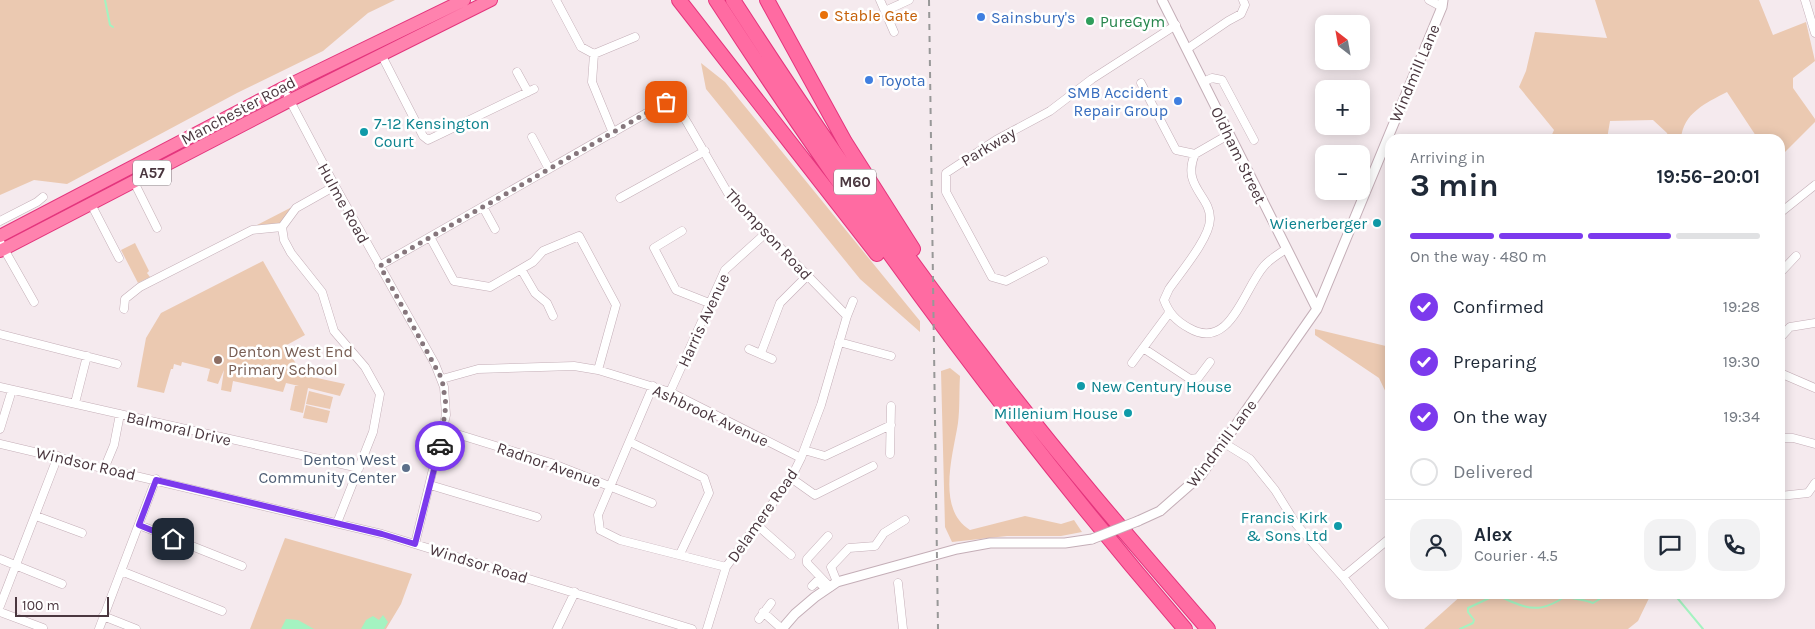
<!DOCTYPE html>
<html lang="en">
<head>
<meta charset="utf-8">
<style>
  :root { --surface:#fff; --page:#f2f2f3; --text:#1f2937; --muted:#747a83; --line:#e0e1e3; --accent:#7c3aed }
  body { margin:0; font-family:Karla,sans-serif; background:var(--page); color:var(--text); height:100vh; display:flex; flex-direction:column; font-size:19px; white-space:nowrap }
  * { box-sizing:border-box; margin:0 }
  p { font-size:16px; color:var(--muted) }
  .icon { flex:none; width:28px; height:28px; fill:none; stroke:currentColor; stroke-width:2; stroke-linecap:round; stroke-linejoin:round }
  .map { position:relative; flex:1; overflow:hidden }
  .details { position:absolute; left:1385px; top:134px; width:400px; height:465px; display:flex; flex-direction:column; background:var(--surface); border-radius:15px; box-shadow:0 2px 12px #0003 }
  .details>* { flex:none }
  .needle { width:32px; rotate:329deg }
  .fabs { position:absolute; left:1315px; top:15px; display:grid; gap:10px }
  .fabs a { display:grid; place-items:center; width:55px; height:55px; border-radius:10px; background:var(--surface); box-shadow:0 2px 12px #0003; font-size:25px }
  .scale { position:absolute; left:15px; bottom:12px; width:94px; box-sizing:border-box; padding-left:5px; border:2px solid #4a373f; border-top:0; font-size:14px; line-height:18px; white-space:nowrap; color:#4a373f; -webkit-text-stroke:4px #fff; paint-order:stroke }
  .pin { position:absolute; display:grid; place-items:center; width:42px; height:42px; color:#fff; margin:-21px; border-radius:10px; box-shadow:0 2px 8px #0006 }
  .courier { position:absolute; display:grid; place-items:center; width:50px; height:50px; margin:-25px; border:4px solid #7c3aed; border-radius:50%; background:#fff; color:#222; box-shadow:0 1px 6px #0007 }
  .overview em { font-style:normal; font-weight:700 }
  .overview div { display:flex; flex-direction:column-reverse }
  .overview { display:flex; align-items:center; justify-content:space-between; height:85px; padding:0 25px }
  h1 { font-size:32px; font-weight:700; line-height:38px }
  .bar { display:grid; grid-template-columns:repeat(4,1fr); gap:8px 5px; align-content:center; height:60px; padding:0 25px }
  .bar i { height:6px; border-radius:4px; background:var(--line) }
  .bar .on { background:var(--accent) }
  .bar p { grid-column:span 4 }
  .line { display:flex; align-items:center; gap:12px; padding:0 25px; border-top:1px solid var(--line) }
  .line div { flex:1 }
  .round { display:grid; place-items:center; flex:none; width:52px; height:52px; border-radius:15px; background:var(--page) }
  ol { padding:0 25px; list-style:none }
  li { display:flex; align-items:center; gap:15px; height:55px }
  li p { margin-inline-start:auto }
  li .icon { padding:5px; border-radius:50%; background:var(--accent); color:#fff; stroke-width:4 }
  li:last-child { color:var(--muted) }
  li i { width:28px; height:28px; border:2px solid var(--line); border-radius:50% }
  .map>svg:first-child { display:block }
  .green { fill:#ebc9b1 }
  .water { fill:#a4f3c1 }
  .lines { fill:none; stroke-linecap:round; stroke-linejoin:round }
  .stream { stroke:#a4f3c1; stroke-width:2 }
  .minor-casing { stroke:#c4aeb7; stroke-width:9 }
  .tertiary-casing { stroke:#c4aeb7; stroke-width:11 }
  .trunk-casing { stroke:#e4357d; stroke-width:14 }
  .motorway-casing { stroke:#e4357d; stroke-width:16 }
  .minor { stroke:#fff; stroke-width:8 }
  .tertiary { stroke:#fff; stroke-width:9 }
  .trunk { stroke:#ff82ae; stroke-width:12 }
  .motorway { stroke:#ff6ba2; stroke-width:14 }
  .rail { stroke:#989898; stroke-width:2; stroke-dasharray:6 6; stroke-linecap:butt }
  .tertiary-bridge-casing { stroke:#c4aeb7; stroke-width:11; stroke-linecap:butt }
  .tertiary-bridge { stroke:#fff; stroke-width:9 }
  .done { stroke:#86767c; stroke-width:5; stroke-dasharray:0 9 }
  .route { stroke:#7c3aed; stroke-width:6 }
  .food-dot { fill:#e8710a; stroke:#fff; stroke-width:2 }
  .shop-dot { fill:#3f7fe0; stroke:#fff; stroke-width:2 }
  .leisure-dot { fill:#2e9e5b; stroke:#fff; stroke-width:2 }
  .culture-dot { fill:#0f9aa8; stroke:#fff; stroke-width:2 }
  .education-dot { fill:#8d6e63; stroke:#fff; stroke-width:2 }
  .service-dot { fill:#5c6f8a; stroke:#fff; stroke-width:2 }
  .labels { text-anchor:middle; stroke-width:5; stroke-linejoin:round; paint-order:stroke }
  .shield { fill:#fff; stroke:#807379; stroke-width:1 }
  .shield-label { font-size:15px; font-weight:bold; fill:#4a373f }
  .food-label { font-size:16px; fill:#c56008; stroke:#fff; text-anchor:start }
  .shop-label { font-size:16px; fill:#366cbe; stroke:#fff; text-anchor:start }
  .leisure-label { font-size:16px; fill:#27864d; stroke:#fff; text-anchor:start }
  .street-label { font-size:16px; fill:#4a373f; stroke:#fff }
  .culture-label { font-size:16px; fill:#0d838f; stroke:#fff; text-anchor:end }
  .education-label { font-size:16px; fill:#785e54; stroke:#fff; text-anchor:start }
  .service-label { font-size:16px; fill:#4e5e75; stroke:#fff; text-anchor:end }
</style>
</head>
<body>
<div class="map">
<svg width="1815" height="629" viewBox="0 0 1815 629">
  <rect width="100%" height="100%" fill="#f5eaee"/>
  <path class="green" d="M 0,0 L 395,0 L 368,13 L 323,51 L 237,93 L 67,184 L 34,180 L 0,195 Z
    M 1595,0 L 1759,0 L 1773,35 L 1806,22 L 1815,61 L 1793,78 L 1793,88 L 1815,119 L 1815,122 L 1780,157 L 1780,139 L 1758,139 L 1727,92 C 1706,103 1683,113 1681,139 L 1669,139 L 1667,133 L 1653,120 L 1610,121 L 1607,139 L 1550,139 L 1554,130 L 1519,87 L 1526,71 L 1535,32 L 1607,38 Z
    M 701,63 L 725,82 L 920,321 L 920,332 L 860,279 L 706,89 Z
    M 292,207 L 281,224 L 257,225 Z
    M 135,243 L 149,271 L 147,273 L 150,277 L 138,283 L 121,250 Z
    M 263,261 L 305,335 L 285,346 L 303,375 L 345,384 L 340,396 L 308,388 L 303,413 L 290,410 L 295,386 L 299,386 L 286,383 L 283,392 L 233,381 L 231,392 L 221,390 L 224,370 L 218,384 L 207,381 L 210,369 L 182,362 L 181,366 L 174,364 L 173,369 L 171,369 L 164,393 L 137,387 L 146,338 L 161,313 Z
    M 1315,329 L 1390,347 L 1390,401 L 1379,378 L 1315,335 Z
    M 950,368 L 960,376 C 959,392 960,408 958,423 C 953,455 936,509 970,530 L 1025,516 L 1061,524 L 1074,520 L 1082,532 L 1061,536 L 1007,536 L 952,542 L 945,527 L 941,371 Z
    M 309,391 L 333,397 L 330,409 L 306,404 Z
    M 306,405 L 330,411 L 327,423 L 303,418 Z
    M 285,538 L 412,574 L 401,604 L 386,629 L 250,629 Z
    M 1463,594 L 1651,594 L 1638,621 L 1628,629 L 1424,629 Z"/>
  <path class="water" d="M 383,615 L 388,622 L 384,629 L 361,629 L 366,620 L 373,616 L 379,620 Z
    M 286,619 L 298,620 L 314,629 L 281,629 Z"/>
  <g class="lines">
    <path class="stream" d="M 105,0 L 110,25 L 113,27
      M 1674,594 L 1703,629
      M 1460,629 L 1473,623 L 1474,620 L 1468,612 L 1468,608 L 1496,595 C 1503,597 1508,601 1515,603 C 1535,612 1548,608 1566,596 C 1576,600 1583,599 1593,603 L 1608,594"/>
    <g class="minor-casing">
      <path id="minor" d="M 556,0 L 581,47 L 594,54 L 635,37
        M 880,0 L 894,32
        M 1429,0 L 1442,7
        M 1805,0 L 1815,33
        M 885,11 L 909,0
        M 1187,49 L 1228,21 L 1241,14 L 1245,5 L 1243,0
        M 594,54 L 592,82 L 613,133
        M 382,56 L 423,136 L 428,140 L 534,89
        M 517,72 L 528,92
        M 1203,82 L 1212,78 L 1222,80 L 1254,140
        M 1141,83 L 1176,150 L 1195,154 L 1228,135
        M 288,97 L 335,186 L 435,364 L 444,387 L 446,415 L 415,544
        M 532,137 L 549,169
        M 1195,154 C 1181,186 1211,196 1210,219 C 1210,238 1180,273 1169,289 L 1164,300 C 1169,313 1176,321 1189,328 C 1230,352 1243,290 1264,266 C 1270,259 1279,254 1286,249
        M 134,182 L 157,228
        M 335,186 L 296,208 L 282,227 L 284,240 L 291,253 L 322,292 L 334,331 L 365,367 L 380,394 L 373,432 L 337,523
        M 620,198 L 705,151
        M 91,204 L 119,258
        M 483,207 L 495,229
        M 1780,213 L 1815,185
        M 0,221 L 37,202 L 43,197
        M 682,231 L 654,248 L 676,290 L 709,303
        M 430,237 L 454,281 L 490,287 L 533,262 L 543,251 L 579,236 L 616,305 L 598,370
        M 0,242 L 34,302
        M 1044,261 L 1006,281 L 992,277 L 946,192 L 946,173 L 996,140 L 1050,111 L 1092,79 L 1176,25
        M 379,266 L 666,102 L 671,102 L 677,106 L 688,124 L 729,195 L 847,316
        M 521,269 L 535,293 L 547,303 L 553,316
        M 1780,273 L 1796,256
        M 124,309 L 125,299 L 140,287 L 252,230 L 282,227
        M 0,334 L 117,364
        M 1780,338 L 1790,327 L 1815,323
        M 839,342 L 891,356
        M 1143,348 L 1190,379 L 1198,378 L 1210,362
        M 749,349 L 772,359
        M 761,353 L 780,303 L 807,276
        M 1132,363 L 1169,313
        M 1780,373 L 1815,388
        M 442,379 L 478,369 L 574,366 L 598,370 L 670,392 L 801,458
        M 653,386 L 598,515 L 600,530 L 620,540 L 726,567
        M 0,387 L 359,468
        M 670,392 L 725,270 L 766,233
        M 75,403 L 87,356
        M 0,429 L 12,390
        M 444,430 L 551,463 L 652,503
        M 1780,438 L 1793,438 L 1815,444
        M 630,442 L 704,478 L 709,493 L 680,554
        M 1224,443 L 1250,459 L 1275,490 L 1296,524 L 1343,577 L 1384,629
        M 0,444 L 382,534 L 692,629
        M 804,450 L 825,456 L 891,425
        M 890,454 L 891,406
        M 104,469 L 114,445 L 120,414
        M 791,478 L 815,495 L 873,466
        M 430,485 L 537,517
        M 1780,496 L 1808,493 L 1815,483
        M 36,516 L 82,533
        M 139,525 L 242,566
        M 757,525 L 791,555
        M 828,536 L 807,559 L 807,563 L 830,587
        M 0,559 L 62,584
        M 121,571 L 222,611
        M 1343,577 L 1390,538
        M 837,582 L 831,567 L 849,548 L 875,546 L 884,533 L 905,520
        M 898,583 L 903,629
        M 812,586 L 817,581 L 823,586
        M 0,606 L 58,456
        M 0,612 L 43,628
        M 763,612 L 782,629
        M 103,616 L 136,629
        M 759,619 L 771,603
        M 99,629 L 156,479
        M 557,629 L 575,592
        M 707,629 L 726,567 L 791,478 L 801,458 L 821,405 L 847,316 L 853,301"/>
    </g>
    <g class="tertiary-casing">
      <path id="tertiary" d="M 1162,0 L 1317,309
        M 1138,521 L 1160,511 L 1201,475 L 1317,309 L 1442,7 L 1443,0
        M 782,629 L 795,614 L 815,597 L 837,582 L 957,549 L 990,543 L 1065,543 L 1092,539"/>
    </g>
    <g class="trunk-casing">
      <path id="trunk" d="M 0,236 L 283,88 L 464,0
        M 0,251 L 289,101 L 491,0"/>
    </g>
    <g class="motorway-casing">
      <path id="motorway" d="M 679,0 L 877,254
        M 716,0 C 859,220 1014,430 1185,629
        M 733,0 C 812,122 894,242 983,357 C 1054,451 1131,540 1208,629
        M 767,0 L 845,142 L 913,249"/>
    </g>
    <use href="#minor" class="minor"/>
    <use href="#tertiary" class="tertiary"/>
    <use href="#trunk" class="trunk"/>
    <use href="#motorway" class="motorway"/>
    <path class="rail" d="M 929,0 L 938,629"/>
    <g class="tertiary-bridge-casing">
      <path id="tertiary-bridge" d="M 1092,539 L 1138,521"/>
    </g>
    <use href="#tertiary-bridge" class="tertiary-bridge"/>
  </g>
  <g class="lines">
    <path class="done" d="M 440,446 L 446,405 L 442,379 L 380,266 L 666,102"/>
    <path class="route" d="M 173,539 L 139,525 L 156,480 L 382,534 L 415,544 L 440,446"/>
  </g>
  <circle class="food-dot" cx="824" cy="15" r="5"/>
  <g class="shop-dot">
    <circle cx="981" cy="17" r="5"/>
    <circle cx="869" cy="80" r="5"/>
    <circle cx="1178" cy="101" r="5"/>
  </g>
  <circle class="leisure-dot" cx="1090" cy="21" r="5"/>
  <g class="culture-dot">
    <circle cx="364" cy="132" r="5"/>
    <circle cx="1377" cy="223" r="5"/>
    <circle cx="1081" cy="386" r="5"/>
    <circle cx="1128" cy="413" r="5"/>
    <circle cx="1338" cy="526" r="5"/>
  </g>
  <circle class="education-dot" cx="218" cy="360" r="5"/>
  <circle class="service-dot" cx="406" cy="468" r="5"/>
  <g class="labels">
    <g class="shield">
      <rect x="133" y="160.5" width="38" height="25" rx="4"/>
      <rect x="834" y="169.5" width="42" height="25" rx="4"/>
    </g>
    <g class="shield-label">
      <text x="152" y="178">A57</text>
      <text x="855" y="187">M60</text>
    </g>
    <g class="food-label">
      <text x="834" y="21">Stable Gate</text>
    </g>
    <g class="shop-label">
      <text x="991" y="23">Sainsbury's</text>
      <text x="879" y="86">Toyota</text>
      <text x="1168" y="98" text-anchor="end">SMB Accident<tspan x="1168" dy="18">Repair Group</tspan></text>
    </g>
    <g class="leisure-label">
      <text x="1100" y="27">PureGym</text>
    </g>
    <g class="street-label">
      <text transform="translate(1414 73) rotate(-67)" y="6">Windmill Lane</text>
      <text transform="translate(238 110) rotate(-28)" y="6">Manchester Road</text>
      <text transform="translate(988 146) rotate(-31)" y="6">Parkway</text>
      <text transform="translate(1239 155) rotate(64)" y="6">Oldham Street</text>
      <text transform="translate(344 203) rotate(61)" y="6">Hulme Road</text>
      <text transform="translate(769 234) rotate(47)" y="6">Thompson Road</text>
      <text transform="translate(703 320) rotate(-65)" y="6">Harris Avenue</text>
      <text transform="translate(711 415) rotate(25)" y="6">Ashbrook Avenue</text>
      <text transform="translate(179 428) rotate(13)" y="6">Balmoral Drive</text>
      <text transform="translate(1221 443) rotate(-53)" y="6">Windmill Lane</text>
      <text transform="translate(86 463) rotate(13)" y="6">Windsor Road</text>
      <text transform="translate(549 464) rotate(19)" y="6">Radnor Avenue</text>
      <text transform="translate(762 515) rotate(-55)" y="6">Delamere Road</text>
      <text transform="translate(479 563) rotate(17)" y="6">Windsor Road</text>
    </g>
    <g class="culture-label">
      <text x="374" y="129" text-anchor="start">7-12 Kensington<tspan x="374" dy="18">Court</tspan></text>
      <text x="1367" y="229">Wienerberger</text>
      <text x="1091" y="392" text-anchor="start">New Century House</text>
      <text x="1118" y="419">Millenium House</text>
      <text x="1328" y="523">Francis Kirk<tspan x="1328" dy="18">&amp; Sons Ltd</tspan></text>
    </g>
    <g class="education-label">
      <text x="228" y="357">Denton West End<tspan x="228" dy="18">Primary School</tspan></text>
    </g>
    <g class="service-label">
      <text x="396" y="465">Denton West<tspan x="396" dy="18">Community Center</tspan></text>
    </g>
  </g>
</svg>
<div class="fabs">
<a><svg class="needle" viewBox="-14 -14 28 28"><path d="M0-13l5 13h-10z" fill="#e53935"/><path d="M0 13l5-13h-10z" fill="#747a83"/></svg></a>
<a>+</a>
<a>−</a>
</div>
<div class="scale">100 m</div>
<div class="pin" style="left:666px;top:102px;background:#ea580c"><svg class="icon" aria-label="bag" viewBox="0 0 24 24"><path d="M5 8h14l-1 12H6zM9 8a3 3 0 0 1 6 0"/></svg></div>
<div class="pin" style="left:173px;top:539px;background:#1f2937"><svg class="icon" aria-label="home" viewBox="0 0 24 24"><path d="M3 11l9-7 9 7M6 9v11h12V9"/></svg></div>
<div class="courier" style="left:440px;top:446px"><svg class="icon" aria-label="car" viewBox="0 0 24 24"><path d="M5 17H2v-5l4-1 3-4h7l3 4 3 1v5h-3M9 17h6M6 11h13"/><circle cx="7" cy="17" r="2"/><circle cx="17" cy="17" r="2"/></svg></div>
<section class="details">
<div class="overview"><div><h1>3 min</h1><p>Arriving in</p></div><em>19:56–20:01</em></div>
<div class="bar"><i class="on"></i><i class="on"></i><i class="on"></i><i></i><p>On the way · 480 m</p></div>
<ol>
<li><svg class="icon" aria-label="check" viewBox="0 0 24 24"><path d="M5 12l5 5 9-10"/></svg>Confirmed<p>19:28</p></li>
<li><svg class="icon" aria-label="check" viewBox="0 0 24 24"><path d="M5 12l5 5 9-10"/></svg>Preparing<p>19:30</p></li>
<li><svg class="icon" aria-label="check" viewBox="0 0 24 24"><path d="M5 12l5 5 9-10"/></svg>On the way<p>19:34</p></li>
<li><i></i>Delivered</li>
</ol>
<div class="line" style="height:90px"><a class="round"><svg class="icon" aria-label="person" viewBox="0 0 24 24"><circle cx="12" cy="8" r="4"/><path d="M4 21q1-7 8-7t8 7"/></svg></a><div><b>Alex</b><p>Courier · 4.5</p></div><a class="round"><svg class="icon" aria-label="chat" viewBox="0 0 24 24"><path d="M4 5h16v11H9l-5 4z"/></svg></a><a class="round"><svg class="icon" aria-label="phone" viewBox="0 0 24 24"><path d="M5 4h4l2 5-3 2q2 4 5 5l2-3 5 2v4C11 20 4 13 5 4z"/></svg></a></div>
</section>
</div>
</body>
</html>
